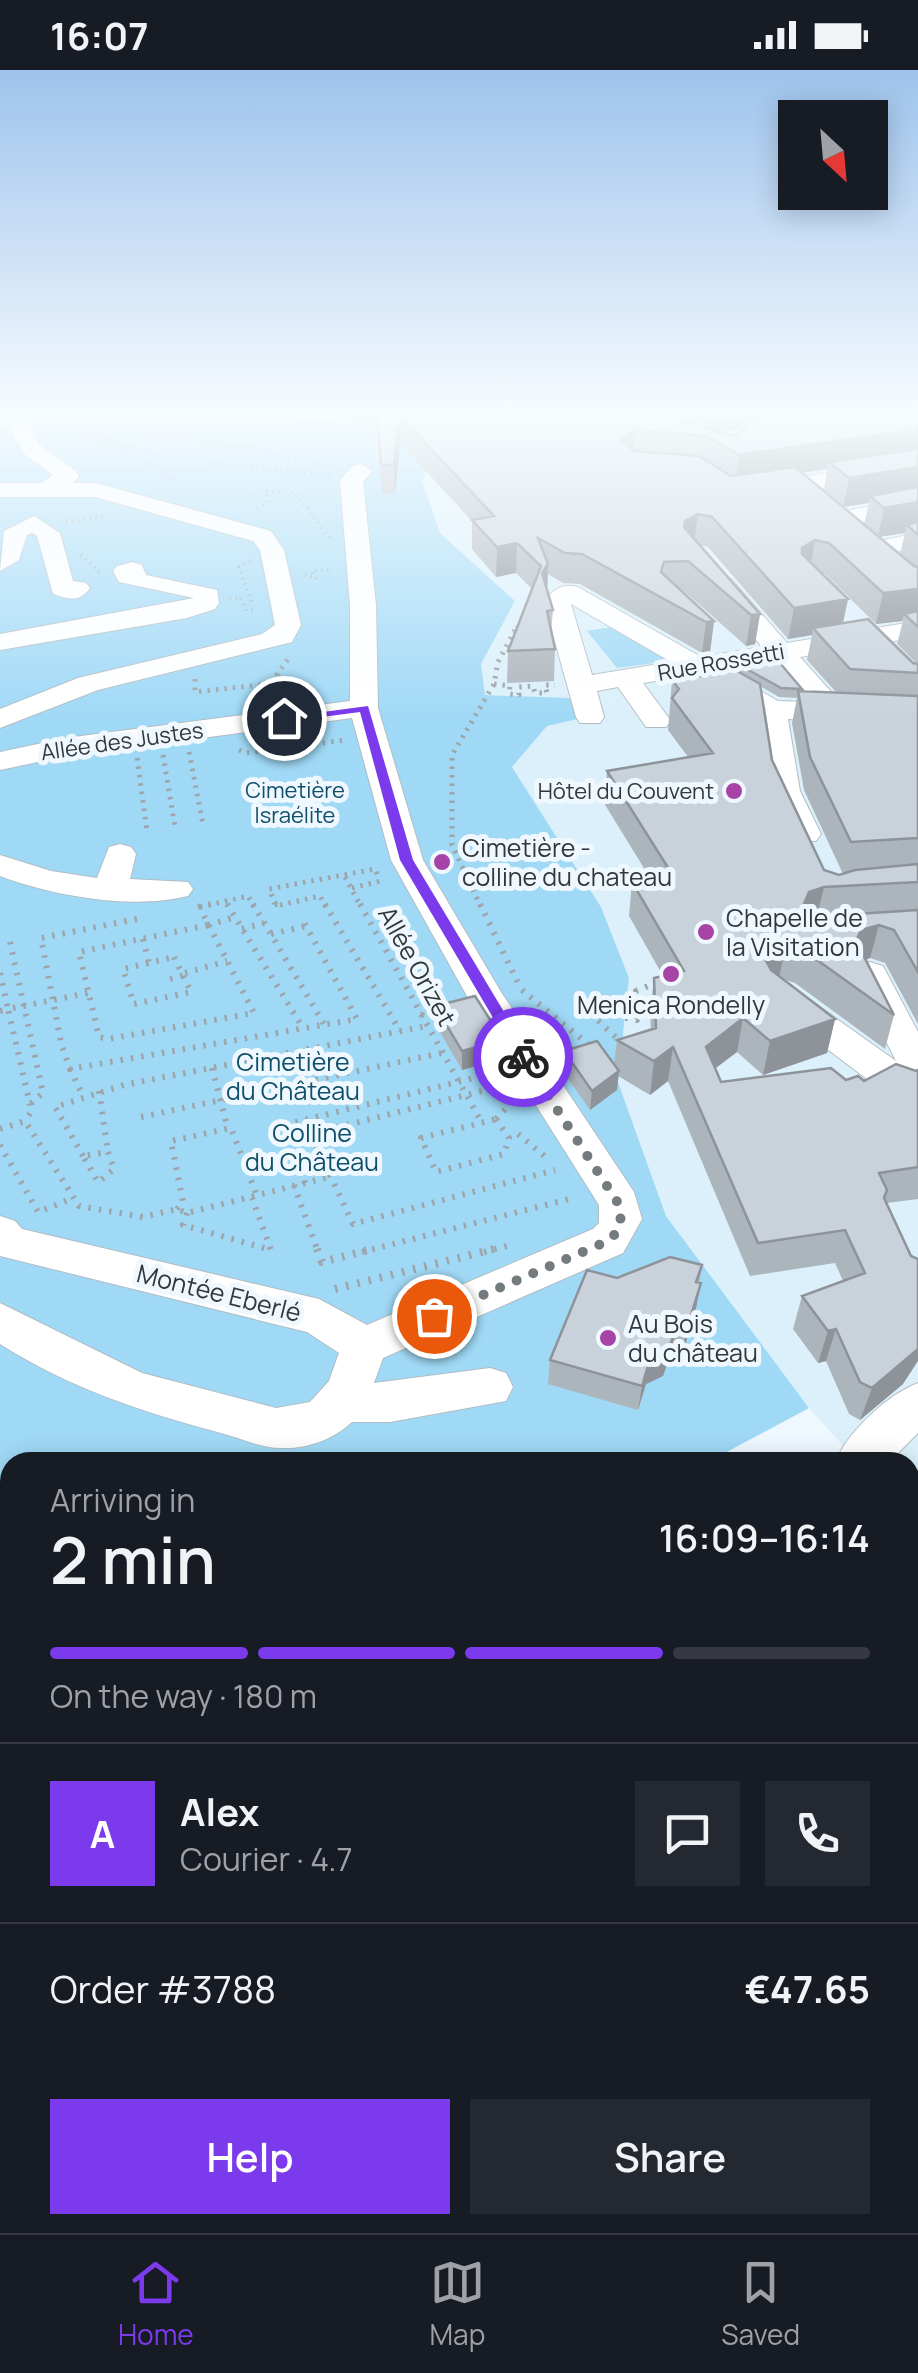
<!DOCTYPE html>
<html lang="en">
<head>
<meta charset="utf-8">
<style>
  :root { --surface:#171b24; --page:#242831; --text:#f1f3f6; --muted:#9ea1a6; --line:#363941; --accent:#7c3aed }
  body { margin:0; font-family:Manrope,sans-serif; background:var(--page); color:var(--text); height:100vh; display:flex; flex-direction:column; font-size:38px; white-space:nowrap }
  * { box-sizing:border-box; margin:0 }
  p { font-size:32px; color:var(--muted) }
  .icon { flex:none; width:55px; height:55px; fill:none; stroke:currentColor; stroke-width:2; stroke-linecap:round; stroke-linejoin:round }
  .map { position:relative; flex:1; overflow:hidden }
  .details { position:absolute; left:0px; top:1382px; width:920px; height:782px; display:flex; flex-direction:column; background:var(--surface); border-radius:30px 30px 0 0; box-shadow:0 5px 25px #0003 }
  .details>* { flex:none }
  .needle { width:65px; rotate:154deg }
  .buttons { position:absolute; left:778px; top:30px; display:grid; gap:20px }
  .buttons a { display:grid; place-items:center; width:110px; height:110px; border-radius:0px; background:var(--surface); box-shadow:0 5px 25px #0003; font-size:50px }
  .pin { position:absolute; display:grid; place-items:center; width:85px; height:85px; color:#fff; margin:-42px; border:5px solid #fff; border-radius:50%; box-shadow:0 2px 10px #0007 }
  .courier { position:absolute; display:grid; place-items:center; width:100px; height:100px; margin:-50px; border:8px solid #7c3aed; border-radius:50%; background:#fff; color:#222; box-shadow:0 2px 12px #0007 }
  .overview em { font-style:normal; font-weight:600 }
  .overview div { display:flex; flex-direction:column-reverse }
  .overview { display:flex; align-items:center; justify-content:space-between; height:170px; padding:0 50px }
  h1 { font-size:65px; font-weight:600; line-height:75px }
  .bar { display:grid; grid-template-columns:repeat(4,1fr); gap:15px 10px; align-content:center; height:120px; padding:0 50px }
  .bar i { height:12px; border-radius:8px; background:var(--line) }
  .bar .active { background:var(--accent) }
  .bar p { grid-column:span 4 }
  .line { display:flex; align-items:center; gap:25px; padding:0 50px; border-top:2px solid var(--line) }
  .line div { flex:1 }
  .round { display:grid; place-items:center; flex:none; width:105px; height:105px; border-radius:0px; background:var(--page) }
  .button { display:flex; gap:20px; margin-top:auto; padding:20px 50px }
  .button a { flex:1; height:115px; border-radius:0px; background:var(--accent); color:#fff; font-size:40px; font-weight:600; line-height:115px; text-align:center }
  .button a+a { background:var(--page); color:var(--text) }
  .status { display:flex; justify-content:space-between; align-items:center; height:70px; padding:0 50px; background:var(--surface); direction:ltr }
  .status svg { height:28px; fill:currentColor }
  .menu { display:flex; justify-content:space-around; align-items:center; height:140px; border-top:2px solid var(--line); background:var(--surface); font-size:28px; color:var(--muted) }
  .menu a { display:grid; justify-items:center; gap:5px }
  .menu .active { color:var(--accent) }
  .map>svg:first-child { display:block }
  .built { fill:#dbf0fb }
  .green { fill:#a0d9f6 }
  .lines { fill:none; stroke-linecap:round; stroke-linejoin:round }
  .minor-casing { stroke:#b1bdc4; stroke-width:2 }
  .path-far3 { stroke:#9da5aa; stroke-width:4; stroke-dasharray:1 5; stroke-linecap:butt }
  .path-far2 { stroke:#9da5aa; stroke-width:5; stroke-dasharray:2.5 6; stroke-linecap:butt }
  .path-far1 { stroke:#9da5aa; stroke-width:6; stroke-dasharray:2.5 8; stroke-linecap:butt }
  .path { stroke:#9da5aa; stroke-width:8; stroke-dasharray:2.5 9; stroke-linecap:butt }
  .minor { fill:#fff; fill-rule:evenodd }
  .wall { fill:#adb5bc; fill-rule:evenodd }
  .shaded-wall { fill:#8d9399 }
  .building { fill:#c9d2db; stroke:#8d9399; stroke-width:2.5 }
  .route { fill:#7c3aed }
  .done { stroke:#747b7f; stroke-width:10; stroke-dasharray:0 18 }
  .poi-dot { fill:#a742a7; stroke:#eef8fe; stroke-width:4 }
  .labels { text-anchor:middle; stroke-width:10; stroke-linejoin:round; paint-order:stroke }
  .far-street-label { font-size:22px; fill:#33383b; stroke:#eef8fe }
  .far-park-label { font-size:22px; fill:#104f69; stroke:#eef8fe }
  .far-poi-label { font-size:22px; fill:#33383b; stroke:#eef8fe; text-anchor:end }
  .poi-label { font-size:25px; fill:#33383b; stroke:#eef8fe; text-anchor:start }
  .street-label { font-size:25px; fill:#33383b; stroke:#eef8fe }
  .park-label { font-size:25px; fill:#104f69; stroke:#eef8fe }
</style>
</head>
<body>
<div class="status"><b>16:07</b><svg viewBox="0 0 49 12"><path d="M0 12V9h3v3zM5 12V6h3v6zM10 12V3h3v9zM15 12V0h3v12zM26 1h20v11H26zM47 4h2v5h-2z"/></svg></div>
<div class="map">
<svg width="918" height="2163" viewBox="0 0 918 2163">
  <rect width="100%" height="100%" fill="#eef8fe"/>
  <path class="built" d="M 250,344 L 918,344 L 918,1459 L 910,1450 L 910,1392 L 858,1392 L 809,1338 L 666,1146 L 618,1011 L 629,908 L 601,837 L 512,697 L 547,656 L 581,648 L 570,628 L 485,625 L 481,594 L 515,531 L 440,463 L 422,411 L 447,361 Z"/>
  <path class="green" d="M 0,344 L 250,344 L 448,360 L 422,411 L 440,463 L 515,531 L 481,594 L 485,625 L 570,628 L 582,648 L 547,656 L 512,697 L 601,837 L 629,908 L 618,1012 L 666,1146 L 809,1338 L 708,1392 L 10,1392 L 10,1427 L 0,1420 Z
    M 618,556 L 669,586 L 669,591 L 617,598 L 587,561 Z"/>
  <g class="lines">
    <g class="minor-casing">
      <path id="minor" d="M 0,344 L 27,348 L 39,374 L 76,401 L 79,406 L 73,413 L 96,413 L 271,461 L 284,480 L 301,555 L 292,572 L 98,620 L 0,658 L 0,639 L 78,608 L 262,564 L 275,555 L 260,480 L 253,471 L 95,427 L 0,427 L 0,413 L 41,413 L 53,405 L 24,384 L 9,357 L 0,355 Z
        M 918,388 L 918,402 L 759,428 L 747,421 L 759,414 Z
        M 361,394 L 372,401 L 363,412 L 376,535 L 378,638 L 423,790 L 501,922 L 634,1122 L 642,1149 L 623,1183 L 383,1288 L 374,1313 L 490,1298 L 506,1303 L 513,1317 L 506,1331 L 390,1352 L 352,1352 C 333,1370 306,1379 281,1378 C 261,1378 240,1368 221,1363 C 143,1342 69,1318 0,1274 L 0,1233 L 142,1303 L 276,1338 L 310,1332 L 329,1311 L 339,1283 L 307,1262 L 0,1186 L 0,1146 L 15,1151 L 22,1159 L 319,1229 L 367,1255 L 593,1159 L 599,1153 L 599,1135 L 467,926 L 391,790 L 352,648 L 66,686 L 0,700 L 0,682 L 66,668 L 350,631 L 350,535 L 340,410 L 353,396 Z
        M 918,427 L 918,441 L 840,456 L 828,449 L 840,442 Z
        M 34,446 L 60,463 L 73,511 L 86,513 L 90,518 C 79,533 69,529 53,524 L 37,466 L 32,463 L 27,465 L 19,490 L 0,501 L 4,461 Z
        M 918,463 L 918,477 L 874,486 L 862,479 L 865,474 Z
        M 133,492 L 142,495 L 146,505 L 217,520 L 219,533 L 215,539 L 187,548 L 0,580 L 0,564 L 194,528 L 119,512 L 113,501 L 117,496 Z
        M 722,506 L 731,509 L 787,573 L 918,551 L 918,567 L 800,587 L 842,634 L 918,638 L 918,656 L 788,649 L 800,721 L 821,764 L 816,771 L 794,771 C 768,733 765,687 758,643 L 693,605 L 643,613 L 671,651 L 666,657 L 646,657 L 618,617 L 597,621 L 604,647 L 600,653 L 580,653 L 576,647 L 544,532 C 553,519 563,513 578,517 L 701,587 L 762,577 L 709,514 ZM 571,534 L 671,592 L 592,605 ZM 774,591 L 809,632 L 778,631 L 724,600 Z
        M 120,774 L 131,777 L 136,784 L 130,809 L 188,812 L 193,819 L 188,826 C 132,840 53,826 0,806 L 0,785 L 51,801 L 97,808 L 109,777 Z
        M 870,892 L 883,896 L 918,962 L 918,1028 L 906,1031 L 892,1028 L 777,941 L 772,933 L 777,925 L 790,921 L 803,925 L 896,991 L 852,904 L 857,896 Z
        M 918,1313 L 918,1363 L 889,1392 L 841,1392 L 838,1386 C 852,1358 889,1324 918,1313 Z
        M 0,1421 L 10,1425 L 10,1472 L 0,1469 Z
        M 910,1423 L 918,1426 L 918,1474 L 910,1471 Z
        M 918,1476 L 918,1535 L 910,1538 L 910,1479 Z
        M 0,1508 L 10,1512 L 10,1564 L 0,1560 Z
        M 10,2130 L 10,2155 L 65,2155 L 61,2163 L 0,2163 L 0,2147 Z
        M 738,2155 L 812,2155 L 816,2163 L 742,2163 Z"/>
    </g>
    <path class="path-far3" d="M 82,344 L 99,362
      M 109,344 L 151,363 L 259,380 L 334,398
      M 59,353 L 157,385 L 331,406
      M 59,353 L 55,359 L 104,370 L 99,363 L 106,357 L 100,344
      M 104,370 L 167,404 L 174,414
      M 257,438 L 267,433 L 266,421 L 294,422 L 330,468
      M 66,452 L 103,446
      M 81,485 L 101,504
      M 250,491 L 239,497 L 252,534
      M 305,505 L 316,509 L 312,501 L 329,500
      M 230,529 L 240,527 L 247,541 L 255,540
      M 514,563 L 519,553"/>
    <path class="path-far2" d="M 195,609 L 195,622 L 268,614 L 267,629
      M 268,614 L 279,611 L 277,604 L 289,588
      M 494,614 L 510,616 L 509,624 L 519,625 L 519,617 L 533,616 L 535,623 L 547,623 L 545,615 L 555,615
      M 239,680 L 246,683 L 345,670
      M 189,682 L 203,754
      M 163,685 L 175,757
      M 137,688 L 147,761
      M 345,807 L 361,837
      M 352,818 L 381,811
      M 200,837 L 248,826 L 254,837
      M 326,837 L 320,826 L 276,836 L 269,819 L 375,799 L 378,806
      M 481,837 L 452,775 L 452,685 L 494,614 L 498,592 L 515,560"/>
    <path class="path-far1" d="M 227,834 L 303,958
      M 253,834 L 324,954
      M 275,834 L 284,834
      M 325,834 L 400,961
      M 360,834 L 482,1053
      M 480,834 L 518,913
      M 198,837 L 211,834
      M 204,846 L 254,943 L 108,969 L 99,967 L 79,882 L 208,855
      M 137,849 L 41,868 L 61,973 L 70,999 L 357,949 L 301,847
      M 208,855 L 235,847
      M 242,859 L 264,853
      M 271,864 L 306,856
      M 143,869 L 149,893
      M 10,872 L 43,1023 L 30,1034
      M 174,887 L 191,922 L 134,934 L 123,899 Z
      M 0,903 L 8,939 L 88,923
      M 185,903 L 227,891
      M 170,909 L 186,905
      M 522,920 L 594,979
      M 0,941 L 8,939 L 30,1034 L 31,1042 L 25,1051
      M 421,945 L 439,940
      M 623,974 L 596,949 L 592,929 L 603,924 L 615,946 L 637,950 L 641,945 L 636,921 L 660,911
      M 212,998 L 228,1059
      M 70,999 L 83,1026
      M 502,1016 L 311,1064 L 353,1154 L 555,1100
      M 99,1021 L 108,1082
      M 141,1047 L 442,983
      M 496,1049 L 512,1032 L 509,1027
      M 496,1049 L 509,1068 L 504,1084 L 436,1102 L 421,1068 Z
      M 0,1059 L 25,1051 L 79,1136 L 143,1147 L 177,1139 L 187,1143 L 329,1107
      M 518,1064 L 548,1089
      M 0,1075 L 38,1142 L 71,1129
      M 108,1082 L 114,1099 L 98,1112 L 83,1086 Z
      M 83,1086 L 55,1037 L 124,1015 L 427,956
      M 305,1113 L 284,1055 L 494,1003 L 497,1008
      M 294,1115 L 318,1182
      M 177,1139 L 183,1132 L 171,1071 L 231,1058 L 257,1126
      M 187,1143 L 183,1155 L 271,1180 L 252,1128
      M 362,1182 L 573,1128
      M 484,1182 L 507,1176"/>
    <path class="path" d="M 317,1179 L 322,1192 L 372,1179
      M 335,1219 L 494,1179"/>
    <use href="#minor" class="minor"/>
  </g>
  <path class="wall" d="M 320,344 L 673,344 L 678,351 L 688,354 L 680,344 L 918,344 L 918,954 L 885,893 L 870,888 L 866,890 L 894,945 L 885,979 L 795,913 L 782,909 L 835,949 L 827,983 L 763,1005 L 737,982 L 715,998 L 721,1012 L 864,1011 L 918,1000 L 918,1129 L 887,1133 L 903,1314 L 860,1350 L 849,1344 L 826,1291 L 818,1293 L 793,1259 L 802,1226 L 843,1211 L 835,1193 L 750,1206 L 668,1011 L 650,1025 L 618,1006 L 617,1020 L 590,1040 L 562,1000 L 564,981 L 614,995 L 617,970 L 651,960 L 650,941 L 654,908 L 663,906 L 629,846 L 632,812 L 650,808 L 604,733 L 607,701 L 688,687 L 668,660 L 672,610 L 704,606 L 707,584 L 735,600 L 736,593 L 802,619 L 802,621 L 837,623 L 807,590 L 812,565 L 788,569 L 708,477 L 700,475 L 760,544 L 755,574 L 746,576 L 684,521 L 681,521 L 714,551 L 710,582 L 702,583 L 580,514 L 563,513 L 548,504 L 547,521 L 553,540 L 551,562 L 555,579 L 554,611 L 507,613 L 508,581 L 532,519 L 516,503 L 496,507 L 472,479 L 472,451 L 400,373 L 395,424 L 382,424 L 376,356 L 348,353 L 347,347 ZM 745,358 L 744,360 L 733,366 L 720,362 ZM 827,399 L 824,420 L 843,437 L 869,433 L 864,455 L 801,403 ZM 905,463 L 900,485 L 879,467 ZM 821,503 L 824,503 L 876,554 L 903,551 L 897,574 L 917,594 L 913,593 L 843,554 L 848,529 ZM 760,616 L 779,627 L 797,628 L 792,653 L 804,720 L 843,804 L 839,805 L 824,800 L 772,690 Z
    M 435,936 L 503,989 L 462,1000 L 436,955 Z
    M 702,1195 L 696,1238 L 682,1286 L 671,1283 L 663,1306 L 646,1314 L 638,1340 L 548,1314 L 550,1290 L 617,1208 Z
    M 918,1573 L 918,1743 L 910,1738 L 910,1588 Z
    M 0,1594 L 10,1602 L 10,1745 L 0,1737 Z
    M 918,2060 L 918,2148 L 910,2142 L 910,2068 Z
    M 53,2155 L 707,2155 L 717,2163 L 52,2163 Z"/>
  <path class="shaded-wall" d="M 708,344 L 818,344 L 745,351 L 745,358 L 705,365 Z
    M 399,345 L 400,373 L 395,424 L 394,395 Z
    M 918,359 L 918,386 L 829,392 L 827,399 L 735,413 L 739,385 Z
    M 635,360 L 632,388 L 620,370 Z
    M 918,397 L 918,425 L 870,426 L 869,433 L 843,437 L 849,408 Z
    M 918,432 L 918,460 L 907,455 L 905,463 L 878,467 L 884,438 Z
    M 698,444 L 694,474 L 681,486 L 685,451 Z
    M 815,470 L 810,500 L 797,508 L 802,478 Z
    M 517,473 L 516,503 L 496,507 L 497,477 Z
    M 548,494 L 547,524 L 542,503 Z
    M 918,519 L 918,548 L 904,544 L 902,551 L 876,554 L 883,523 Z
    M 848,529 L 841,560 L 813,558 L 812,565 L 788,569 L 794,538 Z
    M 760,544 L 755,574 L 746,576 L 751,545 Z
    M 714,551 L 710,582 L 702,583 L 706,552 Z
    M 824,817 L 816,850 L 804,834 L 809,822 Z
    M 879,855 L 870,888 L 853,893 L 856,871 L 861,860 Z
    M 786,875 L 779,908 L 766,912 L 765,889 L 773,879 Z
    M 743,948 L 737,982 L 700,1010 L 706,977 Z
    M 835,949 L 827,983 L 763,1005 L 770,971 Z
    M 503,970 L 503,989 L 462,1000 L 462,981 Z
    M 673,977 L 668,1011 L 650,1025 L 654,991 Z
    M 619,1001 L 617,1020 L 590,1040 L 592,1021 Z
    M 701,1213 L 696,1238 L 682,1286 L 686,1261 Z
    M 676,1258 L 671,1283 L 663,1306 L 646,1314 L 638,1340 L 642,1316 L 650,1289 Z
    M 836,1259 L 826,1291 L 818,1293 L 828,1261 Z
    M 918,1279 L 918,1291 L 903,1314 L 860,1350 L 872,1318 Z
    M 10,2039 L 10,2095 L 0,2121 L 0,2064 Z"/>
  <path class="building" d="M 377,344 L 673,344 L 678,351 L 733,366 L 747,358 L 745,351 L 784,344 L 918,344 L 918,359 L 739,385 L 707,366 L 635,360 L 620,370 L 634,381 L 699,386 L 731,406 L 795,397 L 914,496 L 918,497 L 918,519 L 883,523 L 829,473 L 815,470 L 802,478 L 802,484 L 848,529 L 794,538 L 712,447 L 698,444 L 685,451 L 684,457 L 760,544 L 751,545 L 688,491 L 664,492 L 661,502 L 714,551 L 706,552 L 582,484 L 565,483 L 538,468 L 548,494 L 542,503 L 553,540 L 547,541 L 555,579 L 508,581 L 541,496 L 517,473 L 497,477 L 472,450 L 494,446 L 399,345 L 394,395 L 381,395 Z
    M 918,379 L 918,397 L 849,408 L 829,392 Z
    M 918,417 L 918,432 L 884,438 L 870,426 Z
    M 918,452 L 918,465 L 907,455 Z
    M 918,541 L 918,557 L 904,544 Z
    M 868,549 L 913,593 L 918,594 L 918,603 L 850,599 L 813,558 Z
    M 707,584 L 760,614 L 772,690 L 824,800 L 839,805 L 855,800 L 918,794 L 918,812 L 824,817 L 809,822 L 804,834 L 811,843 L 825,846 L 918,840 L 918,902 L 894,860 L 879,855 L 861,860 L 856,871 L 894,945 L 803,880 L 786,875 L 773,879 L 765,889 L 771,900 L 835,949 L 770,971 L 743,948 L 706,977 L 721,1012 L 831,998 L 846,1010 L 858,1006 L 864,1011 L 896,994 L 916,1001 L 918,1000 L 918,1097 L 879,1103 L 887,1120 L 884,1128 L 911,1186 L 918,1189 L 918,1279 L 872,1318 L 860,1312 L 836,1259 L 828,1261 L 802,1226 L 865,1203 L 845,1160 L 758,1173 L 673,977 L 654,991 L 617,970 L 656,958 L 654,908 L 684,901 L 632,812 L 672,804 L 607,701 L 713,683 L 672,628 L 679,619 L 672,610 L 709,605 Z
    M 774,586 L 802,619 L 781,618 L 736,593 Z
    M 798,621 L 918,626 L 918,768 L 851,772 L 810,687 Z
    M 475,926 L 503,970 L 462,981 L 435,936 Z
    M 597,971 L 619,1001 L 592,1021 L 564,981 Z
    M 670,1187 L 702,1195 L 696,1212 L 701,1213 L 686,1261 L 676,1258 L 668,1281 L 650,1289 L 642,1316 L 550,1290 L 587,1200 L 617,1208 Z
    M 918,1573 L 918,1714 L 910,1710 L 910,1589 Z
    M 0,1594 L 10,1602 L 10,1731 L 0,1723 Z
    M 0,1786 L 3,1786 L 10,1793 L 10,2039 L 0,2064 Z
    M 918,2071 L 918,2126 L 910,2121 L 910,2088 Z
    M 53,2155 L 496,2155 L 491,2163 L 52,2163 Z
    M 504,2155 L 707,2155 L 717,2163 L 513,2163 Z"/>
  <linearGradient id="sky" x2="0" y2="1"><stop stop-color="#9ec3ec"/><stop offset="0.53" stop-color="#f7fcff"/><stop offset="1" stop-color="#f7fcff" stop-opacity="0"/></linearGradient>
  <rect width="918" height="647" fill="url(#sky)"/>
  <path class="route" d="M 368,636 L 413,790 L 531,987 L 529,990 L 518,990 L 400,790 L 360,642 L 284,652 L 278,648 Z"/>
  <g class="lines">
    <path class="done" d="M 434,1246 L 608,1171 C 621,1160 623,1150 618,1133 L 523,987"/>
  </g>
  <g class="poi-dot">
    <circle cx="734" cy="721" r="10"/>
    <circle cx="442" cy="792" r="10"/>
    <circle cx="706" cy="862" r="10"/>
    <circle cx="671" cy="904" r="10"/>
    <circle cx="608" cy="1268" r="10"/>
  </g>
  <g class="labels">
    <g class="far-street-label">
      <text transform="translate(721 592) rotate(-10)" y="8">Rue Rossetti</text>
      <text transform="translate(122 671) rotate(-8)" y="8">Allée des Justes</text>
    </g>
    <g class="far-park-label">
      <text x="295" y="728">Cimetière<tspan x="295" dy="25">Israélite</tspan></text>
    </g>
    <g class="far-poi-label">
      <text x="714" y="729">Hôtel du Couvent</text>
    </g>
    <g class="poi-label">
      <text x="462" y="787">Cimetière -<tspan x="462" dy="29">colline du chateau</tspan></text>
      <text x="726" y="857">Chapelle de<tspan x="726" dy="29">la Visitation</tspan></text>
      <text x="671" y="944" text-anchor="middle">Menica Rondelly</text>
      <text x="628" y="1263">Au Bois<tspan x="628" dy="29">du château</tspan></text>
    </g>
    <g class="street-label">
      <text transform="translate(417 896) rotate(61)" y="9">Allée Orizet</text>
      <text transform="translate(219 1223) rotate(14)" y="9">Montée Eberlé</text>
    </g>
    <g class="park-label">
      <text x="293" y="1001">Cimetière<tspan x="293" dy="29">du Château</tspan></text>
      <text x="312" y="1072">Colline<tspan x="312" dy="29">du Château</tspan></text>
    </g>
  </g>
</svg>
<div class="buttons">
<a><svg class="needle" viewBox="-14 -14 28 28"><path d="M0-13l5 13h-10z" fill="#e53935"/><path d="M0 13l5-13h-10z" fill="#9ea1a6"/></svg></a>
</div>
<div class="pin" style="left:434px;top:1246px;background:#ea580c"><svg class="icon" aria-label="bag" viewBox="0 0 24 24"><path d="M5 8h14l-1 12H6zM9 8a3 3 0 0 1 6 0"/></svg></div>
<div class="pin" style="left:284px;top:648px;background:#1f2937"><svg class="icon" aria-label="home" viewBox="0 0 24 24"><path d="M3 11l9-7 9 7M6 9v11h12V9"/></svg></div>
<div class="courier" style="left:523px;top:987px"><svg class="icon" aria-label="bike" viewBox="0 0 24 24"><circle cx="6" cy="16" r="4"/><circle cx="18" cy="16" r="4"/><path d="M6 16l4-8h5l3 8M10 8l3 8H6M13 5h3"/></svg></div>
<section class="details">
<div class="overview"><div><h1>2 min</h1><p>Arriving in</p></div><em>16:09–16:14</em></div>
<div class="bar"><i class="active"></i><i class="active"></i><i class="active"></i><i></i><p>On the way · 180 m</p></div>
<div class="line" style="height:180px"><b class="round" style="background:var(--accent);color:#fff">A</b><div><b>Alex</b><p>Courier · 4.7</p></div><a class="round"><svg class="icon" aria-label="chat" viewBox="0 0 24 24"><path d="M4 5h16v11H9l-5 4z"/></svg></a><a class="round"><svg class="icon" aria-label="phone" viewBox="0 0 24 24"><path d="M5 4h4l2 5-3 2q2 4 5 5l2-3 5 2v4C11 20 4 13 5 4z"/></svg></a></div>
<div class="line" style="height:130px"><div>Order #3788</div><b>€47.65</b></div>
<div class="button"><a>Help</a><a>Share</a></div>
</section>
</div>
<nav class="menu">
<a class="active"><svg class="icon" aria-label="home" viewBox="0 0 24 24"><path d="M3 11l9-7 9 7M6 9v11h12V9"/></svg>Home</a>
<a><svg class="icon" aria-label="map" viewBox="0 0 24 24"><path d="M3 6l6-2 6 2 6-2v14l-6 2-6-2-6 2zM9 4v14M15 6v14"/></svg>Map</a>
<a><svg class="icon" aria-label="saved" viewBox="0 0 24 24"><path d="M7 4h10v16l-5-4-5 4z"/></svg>Saved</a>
</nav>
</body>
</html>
